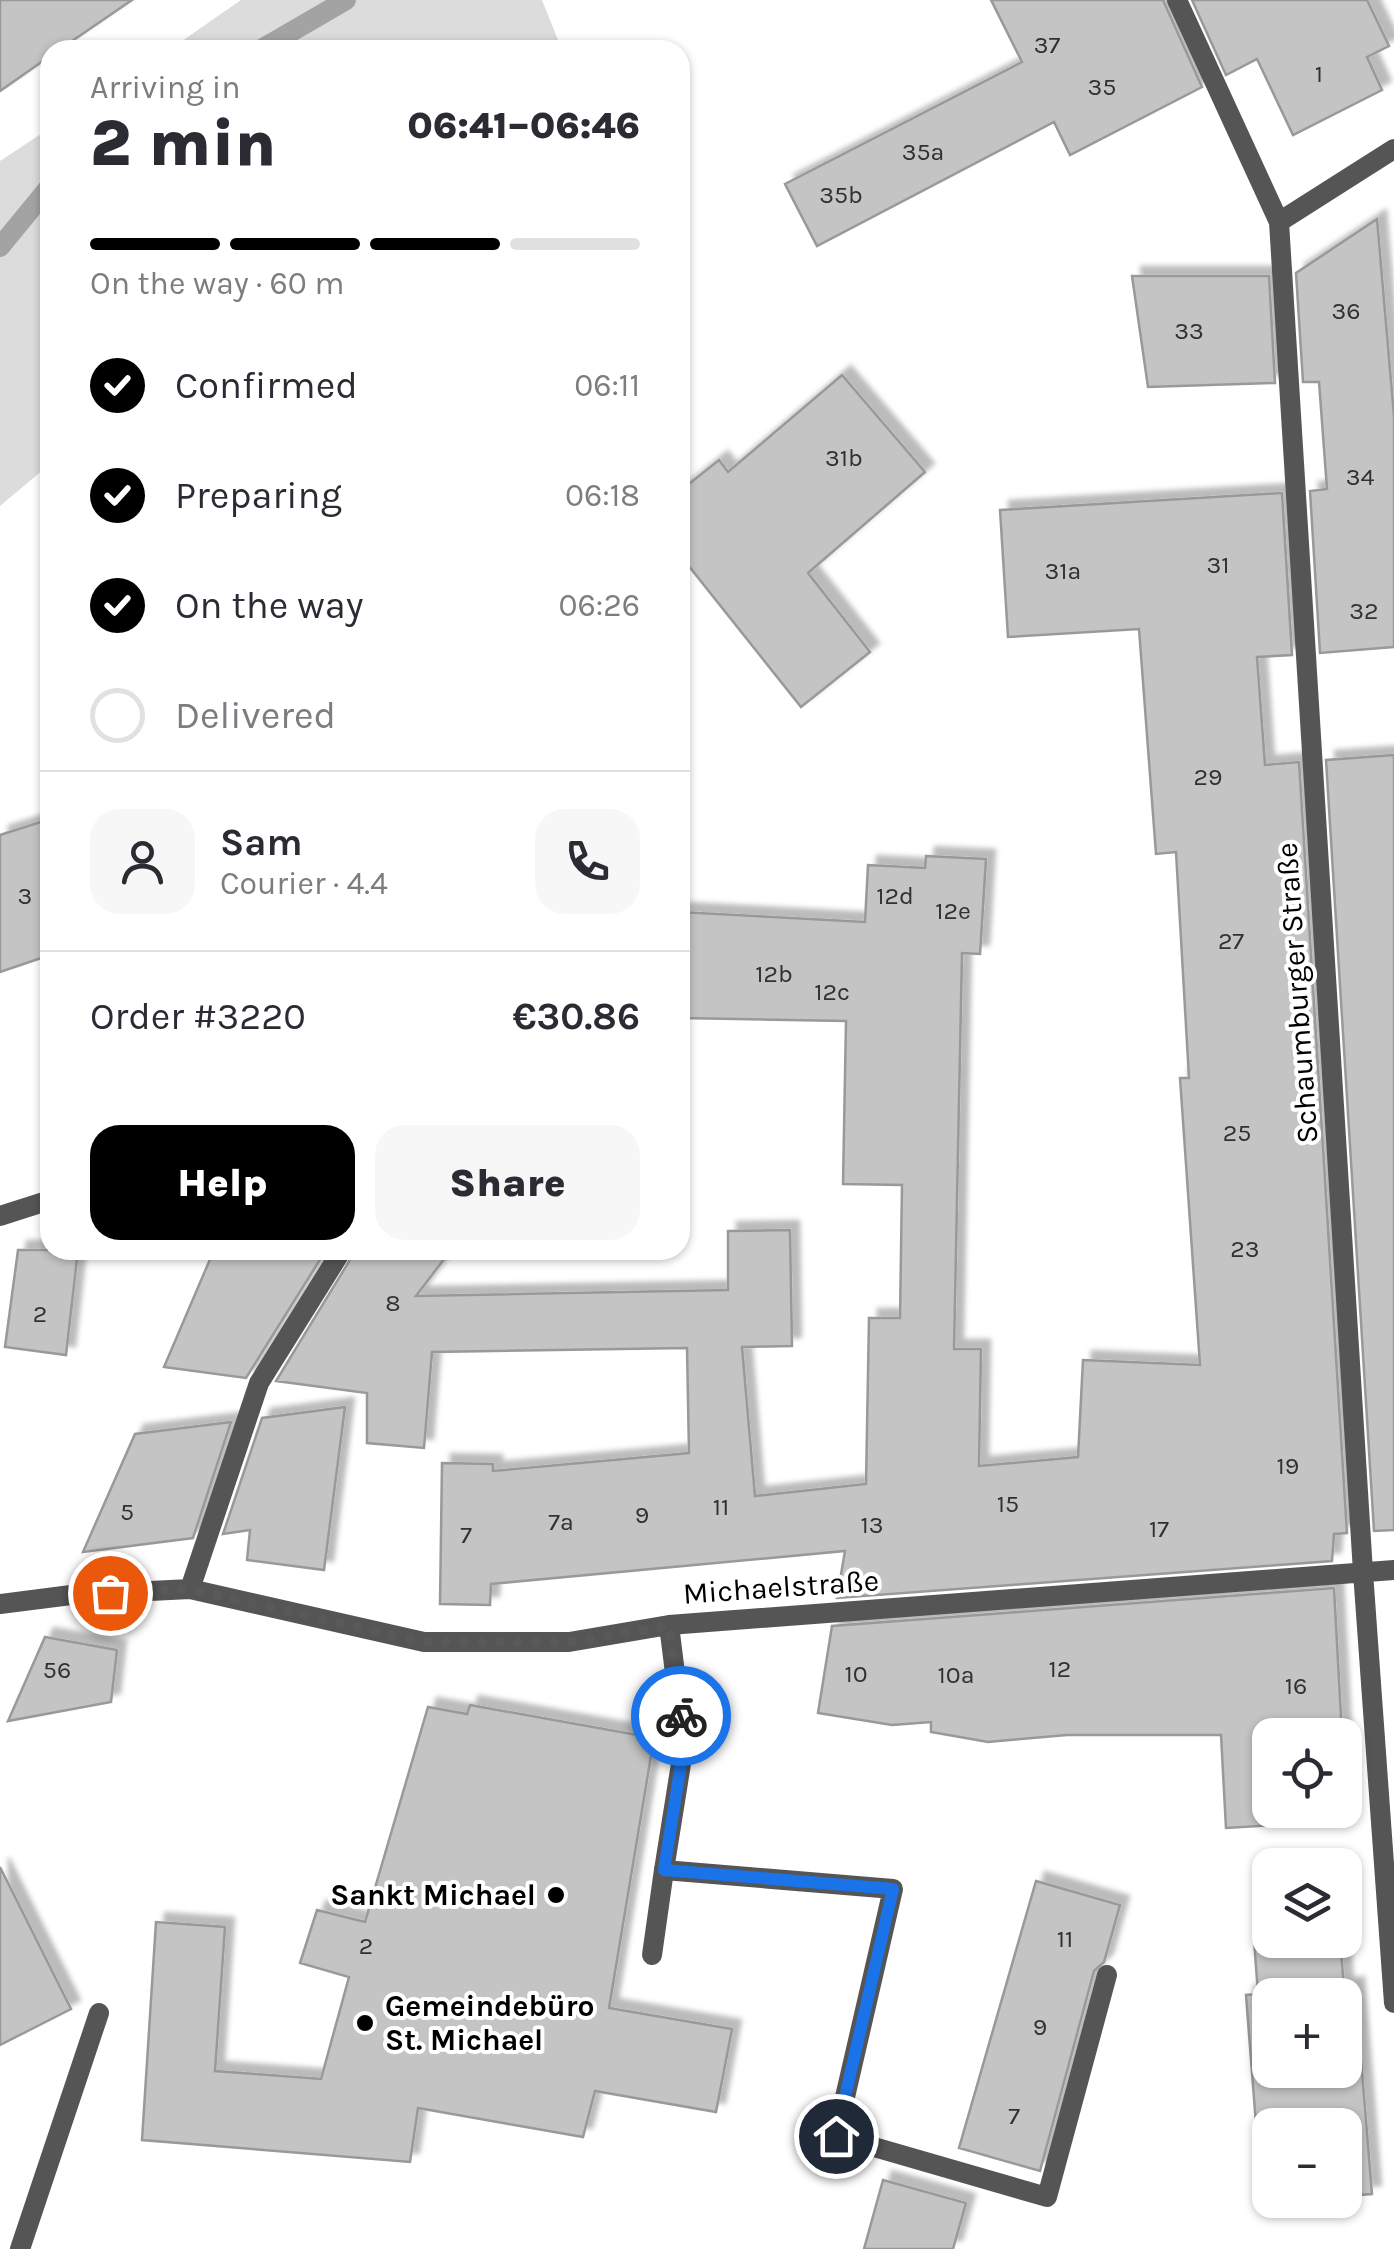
<!DOCTYPE html>
<html lang="en">
<head>
<meta charset="utf-8">
<style>
  :root { --surface:#fff; --page:#f7f7f7; --text:#2b2b33; --muted:#7c7c81; --line:#e1e1e2; --accent:#000 }
  body { margin:0; font-family:Karla,sans-serif; background:var(--page); color:var(--text); height:100vh; display:flex; flex-direction:column; font-size:38px; white-space:nowrap }
  * { box-sizing:border-box; margin:0 }
  p { font-size:32px; color:var(--muted) }
  .icon { flex:none; width:55px; height:55px; fill:none; stroke:currentColor; stroke-width:2; stroke-linecap:round; stroke-linejoin:round }
  .map { position:relative; flex:1; overflow:hidden }
  .drawer { position:absolute; left:40px; top:40px; width:650px; height:1220px; display:flex; flex-direction:column; background:var(--surface); border-radius:30px; box-shadow:0 2px 8px #0004 }
  .drawer>* { flex:none }
  .controls { position:absolute; left:1252px; top:1718px; display:grid; gap:20px }
  .controls a { display:grid; place-items:center; width:110px; height:110px; border-radius:20px; background:var(--surface); box-shadow:0 2px 8px #0004; font-size:50px }
  .pin { position:absolute; display:grid; place-items:center; width:85px; height:85px; color:#fff; margin:-42px; border:5px solid #fff; border-radius:50%; box-shadow:0 2px 10px #0007 }
  .courier { position:absolute; display:grid; place-items:center; width:100px; height:100px; margin:-50px; border:8px solid #1a73e8; border-radius:50%; background:#fff; color:#222; box-shadow:0 2px 12px #0007 }
  .summary em { font-style:normal; font-weight:800 }
  .summary div { display:flex; flex-direction:column-reverse }
  .summary { display:flex; align-items:center; justify-content:space-between; height:170px; padding:0 50px }
  h1 { font-size:65px; font-weight:800; line-height:75px }
  .bar { display:grid; grid-template-columns:repeat(4,1fr); gap:15px 10px; align-content:center; height:120px; padding:0 50px }
  .bar i { height:12px; border-radius:8px; background:var(--line) }
  .bar .selected { background:var(--accent) }
  .bar p { grid-column:span 4 }
  .line { display:flex; align-items:center; gap:25px; padding:0 50px; border-top:2px solid var(--line) }
  .line div { flex:1 }
  .round { display:grid; place-items:center; flex:none; width:105px; height:105px; border-radius:30px; background:var(--page) }
  ol { padding:0 50px; list-style:none }
  li { display:flex; align-items:center; gap:30px; height:110px }
  li p { margin-inline-start:auto }
  li .icon { padding:10px; border-radius:50%; background:var(--accent); color:#fff; stroke-width:4 }
  li:last-child { color:var(--muted) }
  li i { width:55px; height:55px; border:5px solid var(--line); border-radius:50% }
  .action { display:flex; gap:20px; margin-top:auto; padding:20px 50px }
  .action a { flex:1; height:115px; border-radius:30px; background:var(--accent); color:#fff; font-size:40px; font-weight:800; line-height:115px; text-align:center }
  .action a+a { background:var(--page); color:var(--text) }
  .map>svg:first-child { display:block }
  .green { fill:#dcdcdc }
  .lines { fill:none; stroke-linecap:round; stroke-linejoin:round }
  .stream { stroke:#a3a3a3; stroke-width:20 }
  .building { fill:#c4c4c4; stroke:#999; stroke-width:2.5; fill-rule:evenodd; filter:url(#shadow) }
  .lane { stroke:#555; stroke-width:20 }
  .street { stroke:#555; stroke-width:20 }
  .done { stroke:#595959; stroke-width:10; stroke-dasharray:0 18 }
  .route { stroke:#1a73e8; stroke-width:12 }
  .poi-dot { fill:#000; stroke:#fff; stroke-width:4 }
  .labels { text-anchor:middle; stroke-width:8; stroke-linejoin:round; paint-order:stroke }
  .number-label { font-size:25px; fill:#313131 }
  .street-label { font-size:30px; fill:#000; stroke:#fff }
  .poi-label { font-size:30px; font-weight:bold; fill:#000; stroke:#fff; text-anchor:end }
</style>
</head>
<body>
<div class="map">
<svg width="1394" height="2249" viewBox="0 0 1394 2249">
  <defs>
    <filter id="shadow"><feDropShadow dx="9" dy="-9" stdDeviation="2.5" flood-color="#0004"/></filter>
  </defs>
  <rect width="100%" height="100%" fill="#fff"/>
  <path class="green" d="M 241,0 L 542,0 L 562,50 L 169,50 Z
    M 50,128 L 50,464 L 0,506 L 0,161 Z"/>
  <g class="lines">
    <path class="stream" d="M 260,50 L 346,0
      M 0,247 L 50,186"/>
  </g>
  <path class="building" d="M 0,0 L 132,0 L 59,50 L 50,50 L 50,56 L 0,91 Z
    M 991,0 L 1163,0 L 1202,87 L 1070,155 L 1054,122 L 817,246 L 785,184 L 1022,62 Z
    M 1192,0 L 1367,0 L 1389,46 L 1367,57 L 1382,90 L 1293,135 L 1257,59 L 1226,75 Z
    M 1377,219 L 1394,416 L 1394,647 L 1320,653 L 1310,491 L 1327,489 L 1319,382 L 1303,382 L 1296,273 Z
    M 1132,276 L 1269,276 L 1275,383 L 1148,387 Z
    M 842,375 L 925,472 L 808,573 L 870,652 L 801,707 L 680,555 L 680,491 L 719,460 L 728,472 Z
    M 1282,493 L 1292,655 L 1257,657 L 1265,765 L 1299,762 L 1347,1533 L 1334,1534 L 1332,1561 L 837,1598 L 845,1551 L 491,1584 L 490,1605 L 440,1604 L 442,1463 L 493,1464 L 493,1471 L 689,1453 L 687,1348 L 432,1352 L 424,1448 L 367,1443 L 367,1393 L 276,1381 L 356,1250 L 451,1250 L 416,1296 L 728,1290 L 728,1231 L 790,1230 L 792,1346 L 742,1347 L 755,1496 L 866,1484 L 869,1318 L 900,1318 L 902,1185 L 843,1184 L 846,1021 L 680,1018 L 680,912 L 865,922 L 868,865 L 925,868 L 926,856 L 986,859 L 980,954 L 962,953 L 954,1349 L 981,1349 L 979,1466 L 1078,1457 L 1083,1360 L 1200,1365 L 1180,1078 L 1189,1078 L 1176,852 L 1156,854 L 1139,629 L 1008,637 L 1000,510 Z
    M 1394,755 L 1394,1530 L 1374,1531 L 1326,760 Z
    M 50,819 L 50,955 L 0,972 L 0,835 Z
    M 18,1250 L 78,1250 L 66,1355 L 5,1347 Z
    M 214,1250 L 326,1250 L 246,1378 L 164,1367 Z
    M 345,1407 L 324,1570 L 247,1560 L 250,1530 L 223,1534 L 262,1418 Z
    M 231,1422 L 193,1538 L 83,1552 L 135,1434 Z
    M 1334,1588 L 1342,1735 L 1270,1735 L 1270,1810 L 1345,1810 L 1345,1821 L 1226,1828 L 1221,1735 L 1067,1735 L 988,1742 L 931,1732 L 931,1722 L 892,1725 L 818,1713 L 832,1626 Z
    M 45,1637 L 117,1650 L 111,1702 L 8,1721 Z
    M 470,1705 L 654,1738 L 609,2008 L 732,2029 L 716,2112 L 595,2091 L 583,2137 L 418,2108 L 410,2162 L 142,2140 L 156,1922 L 225,1927 L 215,2071 L 321,2079 L 349,1977 L 300,1963 L 317,1910 L 365,1922 L 428,1707 L 467,1714 Z
    M 0,1867 L 71,2009 L 0,2045 Z
    M 1036,1881 L 1120,1905 L 1104,1962 L 1094,1971 L 1040,2171 L 959,2148 Z
    M 1254,1940 L 1340,1940 L 1344,1987 L 1355,1986 L 1372,2194 L 1345,2196 L 1345,2125 L 1270,2125 L 1270,2200 L 1291,2200 L 1262,2202 L 1246,1995 L 1258,1994 ZM 1270,1995 L 1345,1995 L 1345,2070 L 1270,2070 Z
    M 883,2180 L 966,2203 L 953,2249 L 864,2249 Z"/>
  <g class="lines">
    <path class="lane" d="M 652,1955 L 664,1870"/>
    <path class="street" d="M 1177,0 L 1279,222 L 1363,1572 L 1394,2003
      M 1279,222 L 1394,149
      M 0,1216 L 50,1200
      M 190,1589 L 259,1383 L 342,1250
      M 0,1604 L 71,1595 L 190,1589 L 424,1642 L 569,1642 L 669,1625 L 1394,1570
      M 669,1625 L 684,1745 L 664,1870 L 893,1889 L 836,2136 L 1047,2197 L 1107,1975
      M 20,2249 L 99,2013"/>
  </g>
  <g class="lines">
    <path class="done" d="M 110,1593 L 190,1589 L 424,1642 L 569,1642 L 669,1626 L 681,1716"/>
    <path class="route" d="M 681,1716 L 684,1745 L 664,1870 L 893,1889 L 836,2136"/>
  </g>
  <g class="poi-dot">
    <circle cx="556" cy="1895" r="10"/>
    <circle cx="365" cy="2023" r="10"/>
  </g>
  <g class="labels">
    <g class="number-label">
      <text x="1047" y="53">37</text>
      <text x="1319" y="82">1</text>
      <text x="1102" y="95">35</text>
      <text x="923" y="160">35a</text>
      <text x="841" y="203">35b</text>
      <text x="1346" y="319">36</text>
      <text x="1189" y="339">33</text>
      <text x="844" y="466">31b</text>
      <text x="1360" y="485">34</text>
      <text x="1218" y="573">31</text>
      <text x="1063" y="579">31a</text>
      <text x="1364" y="619">32</text>
      <text x="1208" y="785">29</text>
      <text x="25" y="904">3</text>
      <text x="895" y="904">12d</text>
      <text x="953" y="919">12e</text>
      <text x="1231" y="949">27</text>
      <text x="774" y="982">12b</text>
      <text x="832" y="1000">12c</text>
      <text x="1237" y="1141">25</text>
      <text x="1245" y="1257">23</text>
      <text x="393" y="1311">8</text>
      <text x="40" y="1322">2</text>
      <text x="1288" y="1474">19</text>
      <text x="1008" y="1512">15</text>
      <text x="721" y="1515">11</text>
      <text x="127" y="1520">5</text>
      <text x="642" y="1523">9</text>
      <text x="561" y="1530">7a</text>
      <text x="872" y="1533">13</text>
      <text x="1159" y="1537">17</text>
      <text x="466" y="1543">7</text>
      <text x="1060" y="1677">12</text>
      <text x="57" y="1678">56</text>
      <text x="856" y="1682">10</text>
      <text x="956" y="1683">10a</text>
      <text x="1296" y="1694">16</text>
      <text x="1065" y="1947">11</text>
      <text x="366" y="1954">2</text>
      <text x="1040" y="2035">9</text>
      <text x="1014" y="2124">7</text>
    </g>
    <g class="street-label">
      <text transform="translate(1297 993) rotate(-94)" y="10">Schaumburger Straße</text>
      <text transform="translate(781 1587) rotate(-4)" y="10">Michaelstraße</text>
    </g>
    <g class="poi-label">
      <text x="536" y="1905">Sankt Michael</text>
      <text x="385" y="2016" text-anchor="start">Gemeindebüro<tspan x="385" dy="34">St. Michael</tspan></text>
    </g>
  </g>
</svg>
<div class="controls">
<a><svg class="icon" aria-label="locate" viewBox="0 0 24 24"><circle cx="12" cy="12" r="6"/><path d="M12 2v4M12 18v4M2 12h4M18 12h4"/></svg></a>
<a><svg class="icon" aria-label="layers" viewBox="0 0 24 24"><path d="M12 4l9 5-9 5-9-5zM3 14l9 5 9-5"/></svg></a>
<a>+</a>
<a>−</a>
</div>
<div class="pin" style="left:110px;top:1593px;background:#ea580c"><svg class="icon" aria-label="bag" viewBox="0 0 24 24"><path d="M5 8h14l-1 12H6zM9 8a3 3 0 0 1 6 0"/></svg></div>
<div class="pin" style="left:836px;top:2136px;background:#1f2937"><svg class="icon" aria-label="home" viewBox="0 0 24 24"><path d="M3 11l9-7 9 7M6 9v11h12V9"/></svg></div>
<div class="courier" style="left:681px;top:1716px"><svg class="icon" aria-label="bike" viewBox="0 0 24 24"><circle cx="6" cy="16" r="4"/><circle cx="18" cy="16" r="4"/><path d="M6 16l4-8h5l3 8M10 8l3 8H6M13 5h3"/></svg></div>
<section class="drawer">
<div class="summary"><div><h1>2 min</h1><p>Arriving in</p></div><em>06:41–06:46</em></div>
<div class="bar"><i class="selected"></i><i class="selected"></i><i class="selected"></i><i></i><p>On the way · 60 m</p></div>
<ol>
<li><svg class="icon" aria-label="check" viewBox="0 0 24 24"><path d="M5 12l5 5 9-10"/></svg>Confirmed<p>06:11</p></li>
<li><svg class="icon" aria-label="check" viewBox="0 0 24 24"><path d="M5 12l5 5 9-10"/></svg>Preparing<p>06:18</p></li>
<li><svg class="icon" aria-label="check" viewBox="0 0 24 24"><path d="M5 12l5 5 9-10"/></svg>On the way<p>06:26</p></li>
<li><i></i>Delivered</li>
</ol>
<div class="line" style="height:180px"><a class="round"><svg class="icon" aria-label="person" viewBox="0 0 24 24"><circle cx="12" cy="8" r="4"/><path d="M4 21q1-7 8-7t8 7"/></svg></a><div><b>Sam</b><p>Courier · 4.4</p></div><a class="round"><svg class="icon" aria-label="phone" viewBox="0 0 24 24"><path d="M5 4h4l2 5-3 2q2 4 5 5l2-3 5 2v4C11 20 4 13 5 4z"/></svg></a></div>
<div class="line" style="height:130px"><div>Order #3220</div><b>€30.86</b></div>
<div class="action"><a>Help</a><a>Share</a></div>
</section>
</div>
</body>
</html>
